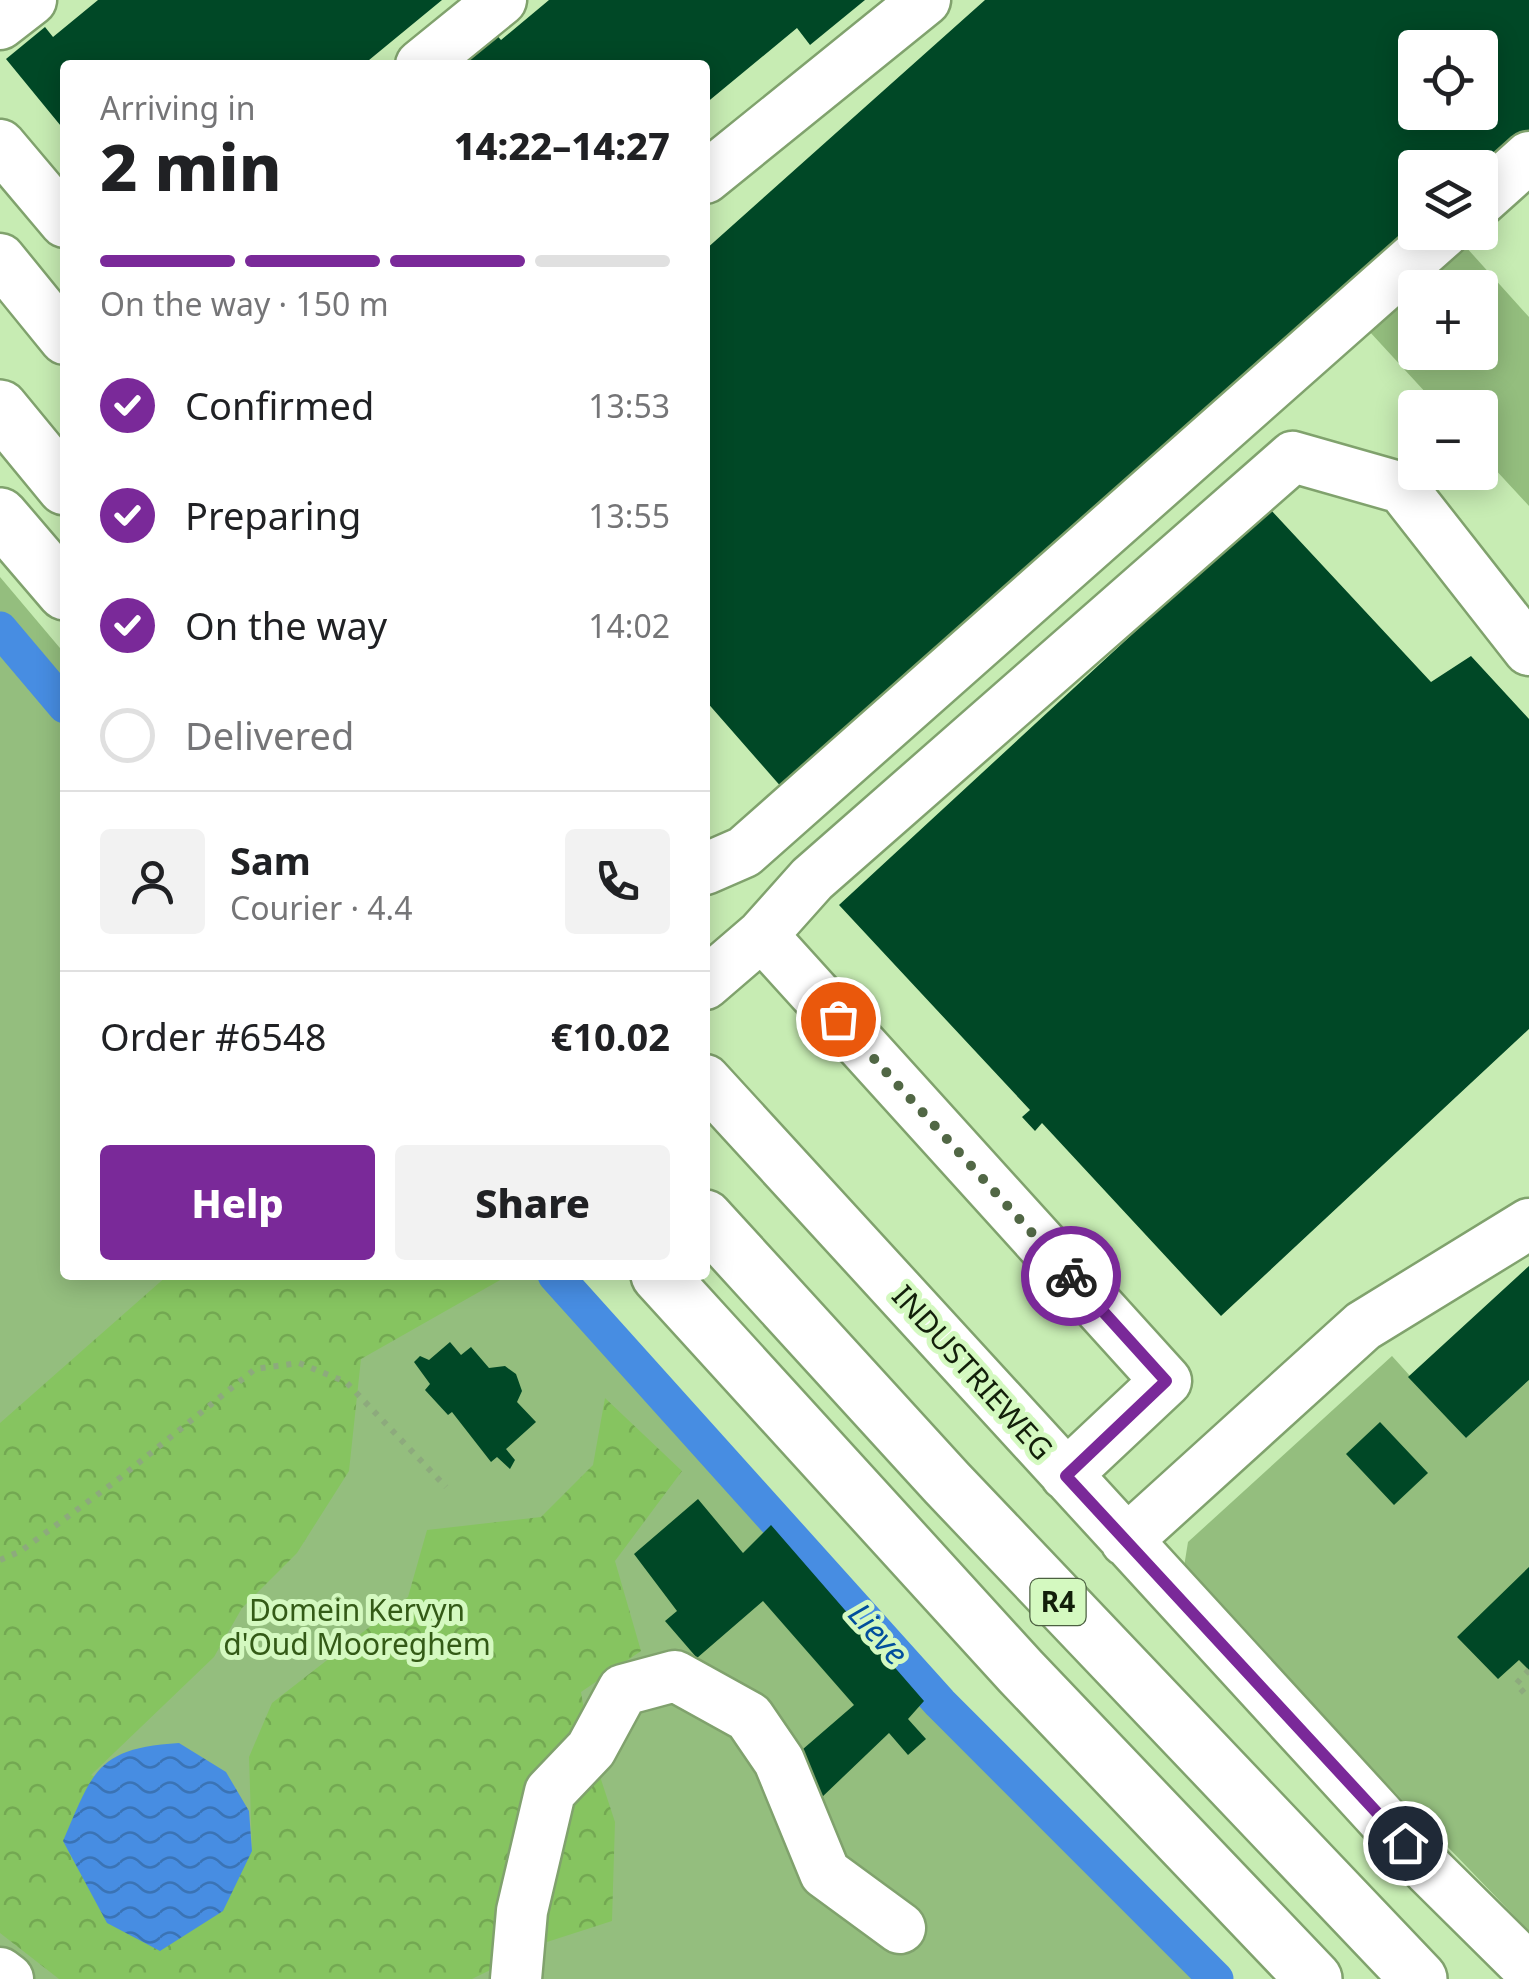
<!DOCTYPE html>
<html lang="en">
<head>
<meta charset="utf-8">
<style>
  :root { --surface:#fff; --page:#f2f2f2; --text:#202124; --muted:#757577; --line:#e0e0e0; --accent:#7a2999 }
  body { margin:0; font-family:"Noto Sans",sans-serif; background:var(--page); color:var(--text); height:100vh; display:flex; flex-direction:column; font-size:38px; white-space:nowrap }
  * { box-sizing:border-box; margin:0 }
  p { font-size:32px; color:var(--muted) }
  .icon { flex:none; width:55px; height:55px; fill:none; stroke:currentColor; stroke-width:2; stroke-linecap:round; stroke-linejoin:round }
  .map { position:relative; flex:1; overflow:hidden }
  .details { position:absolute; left:60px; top:60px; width:650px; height:1220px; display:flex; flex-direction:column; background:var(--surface); border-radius:10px; box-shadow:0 5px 25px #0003 }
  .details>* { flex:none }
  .controls { position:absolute; left:1398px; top:30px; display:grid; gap:20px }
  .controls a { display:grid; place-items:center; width:100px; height:100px; border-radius:10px; background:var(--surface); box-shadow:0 5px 25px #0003; font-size:50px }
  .pin { position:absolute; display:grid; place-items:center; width:85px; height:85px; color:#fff; margin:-42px; border:5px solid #fff; border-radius:50%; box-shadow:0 2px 10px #0007 }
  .courier { position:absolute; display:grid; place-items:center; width:100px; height:100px; margin:-50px; border:8px solid #7a2999; border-radius:50%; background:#fff; color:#222; box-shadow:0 2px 12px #0007 }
  .head em { font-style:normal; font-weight:800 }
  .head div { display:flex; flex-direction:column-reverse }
  .head { display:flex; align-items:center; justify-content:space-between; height:170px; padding:0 40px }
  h1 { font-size:65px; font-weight:800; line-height:75px }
  .bar { display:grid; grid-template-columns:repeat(4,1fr); gap:15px 10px; align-content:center; height:120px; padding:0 40px }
  .bar i { height:12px; border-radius:8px; background:var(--line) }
  .bar .current { background:var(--accent) }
  .bar p { grid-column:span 4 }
  .line { display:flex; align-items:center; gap:25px; padding:0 40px; border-top:2px solid var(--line) }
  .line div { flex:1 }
  .round { display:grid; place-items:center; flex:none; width:105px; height:105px; border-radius:10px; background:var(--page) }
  ol { padding:0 40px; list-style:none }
  li { display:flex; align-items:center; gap:30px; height:110px }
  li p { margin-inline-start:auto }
  li .icon { padding:10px; border-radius:50%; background:var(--accent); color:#fff; stroke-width:4 }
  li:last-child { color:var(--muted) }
  li i { width:55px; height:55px; border:5px solid var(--line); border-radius:50% }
  .button { display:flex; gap:20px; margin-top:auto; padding:20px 40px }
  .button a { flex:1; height:115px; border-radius:10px; background:var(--accent); color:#fff; font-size:40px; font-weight:800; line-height:115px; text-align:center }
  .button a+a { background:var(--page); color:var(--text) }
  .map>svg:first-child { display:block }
  .green { fill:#94be7e }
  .forest { fill:url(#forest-crowns) }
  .water { fill:url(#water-waves) }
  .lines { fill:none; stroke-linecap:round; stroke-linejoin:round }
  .canal { stroke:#478de2; stroke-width:35 }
  .building { fill:#004826; fill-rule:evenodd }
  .minor-casing { stroke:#80a26d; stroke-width:55 }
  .highway-casing { stroke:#80a26d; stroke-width:60 }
  .path { stroke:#8daa7d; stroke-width:6; stroke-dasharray:5 8; stroke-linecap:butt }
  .minor { stroke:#fff; stroke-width:50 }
  .highway { stroke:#fff; stroke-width:55 }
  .done { stroke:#516745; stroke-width:10; stroke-dasharray:0 18 }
  .route { stroke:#7a2999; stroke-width:12 }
  .labels { text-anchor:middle; stroke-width:10; stroke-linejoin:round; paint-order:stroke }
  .shield { fill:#d4f9c0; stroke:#4c6041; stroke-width:2.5 }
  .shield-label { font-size:28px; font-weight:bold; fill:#121f0a }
  .street-label { font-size:30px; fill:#121f0a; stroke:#d4f9c0 }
  .park-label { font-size:30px; fill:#335a16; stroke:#d4f9c0 }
  .water-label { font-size:32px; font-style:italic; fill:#014f9c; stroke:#d4f9c0 }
</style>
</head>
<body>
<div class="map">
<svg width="1529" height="1979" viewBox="0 0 1529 1979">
  <defs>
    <pattern id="forest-crowns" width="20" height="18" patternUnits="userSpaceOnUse" patternTransform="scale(2.5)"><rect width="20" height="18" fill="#86c460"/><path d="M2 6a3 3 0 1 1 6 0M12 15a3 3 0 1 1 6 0" fill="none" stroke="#73a852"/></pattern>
    <pattern id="water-waves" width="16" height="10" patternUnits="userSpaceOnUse" patternTransform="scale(2.5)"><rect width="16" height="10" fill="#478de2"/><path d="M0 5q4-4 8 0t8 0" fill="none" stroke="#3a73b5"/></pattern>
  </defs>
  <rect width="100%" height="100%" fill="#c7ecb3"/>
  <path class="green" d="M 1465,246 L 1529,317 L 1529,506 L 1480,453 L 1480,408 L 1439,407 L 1369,331 L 1415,290 L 1415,352 L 1480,352 L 1480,288 L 1418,287 Z
    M 0,577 L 65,654 L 65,1275 L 534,1275 L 925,1706 L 1197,1979 L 20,1979 L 0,1964 Z
    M 1392,1356 L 1466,1438 L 1529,1380 L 1529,1931 L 1183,1573 L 1188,1542 Z"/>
  <path class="forest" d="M 168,1275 L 509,1275 L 361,1359 L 349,1471 L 297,1553 L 242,1608 L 214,1657 L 91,1775 L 252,1851 L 249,1757 L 272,1703 L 408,1597 L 427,1530 L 541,1517 L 593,1465 L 605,1398 L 682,1471 L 615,1561 L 641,1651 L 581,1692 L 591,1749 L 615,1822 L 612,1921 L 547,1942 L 472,1979 L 59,1979 L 0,1933 L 0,1423 Z"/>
  <path class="water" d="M 179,1743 L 226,1772 L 249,1811 L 252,1851 L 223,1911 L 160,1951 L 107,1923 L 63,1841 C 93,1772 96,1748 179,1743 Z"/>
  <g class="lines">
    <path class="canal" d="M 0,629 L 65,706
      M 555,1275 L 940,1703 L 1216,1979"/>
  </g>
  <path class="building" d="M 98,0 L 442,0 L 363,65 L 65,65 L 65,131 L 6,59 L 45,27 L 53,37 Z
    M 549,0 L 865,0 L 810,45 L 797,28 L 705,104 L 705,65 L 453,65 L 494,32 L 501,40 Z
    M 985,0 L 1529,0 L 1529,137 L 1480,168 L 1415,168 L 1415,232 L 790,797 L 705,700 L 705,250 ZM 1415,48 L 1480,48 L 1480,112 L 1415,112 Z
    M 1269,508 L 1431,682 L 1471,656 L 1529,719 L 1529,1029 L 1221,1316 L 1042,1123 L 1035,1131 L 1022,1117 L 1030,1110 L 839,905 Z
    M 1529,1266 L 1529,1380 L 1466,1438 L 1408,1377 Z
    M 450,1342 L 461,1355 L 471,1347 L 489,1368 L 505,1366 L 516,1374 L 522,1391 L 517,1402 L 536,1422 L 506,1449 L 515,1460 L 510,1469 L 497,1457 L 491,1462 L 452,1412 L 448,1415 L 425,1390 L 430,1384 L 414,1362 L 420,1356 L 429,1360 Z
    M 1380,1422 L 1428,1473 L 1394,1505 L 1346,1454 Z
    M 698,1499 L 743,1553 L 771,1525 L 924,1701 L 908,1719 L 926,1739 L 908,1755 L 889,1733 L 820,1799 L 788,1762 L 854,1705 L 763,1601 L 697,1658 L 665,1621 L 677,1611 L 634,1554 Z
    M 1529,1567 L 1529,1670 L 1519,1660 L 1498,1679 L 1457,1637 Z"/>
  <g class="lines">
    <g class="minor-casing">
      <path id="minor" d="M 0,24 L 31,0
        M 421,65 L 501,0
        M 0,145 L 65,222
        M 705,178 L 925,0
        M 1480,201 L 1529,157
        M 0,259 L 65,339
        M 705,869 L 744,852 L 1444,232
        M 762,935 L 812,879 L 1293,457 L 1402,488 L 1529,650
        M 705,984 L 762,935 L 1166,1381 L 1066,1475
        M 705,1080 L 1430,1871 L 1529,1969
        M 1126,1541 L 1363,1326 L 1529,1224
        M 0,1973 L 8,1979
        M 516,1979 L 522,1911 L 550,1792 L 591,1749 L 623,1690 L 675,1676 L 749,1717 L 779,1761 L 825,1873 L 900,1928"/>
    </g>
    <g class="highway-casing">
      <path id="highway" d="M 0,408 L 65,487
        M 0,516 L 65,592
        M 705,1218 L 947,1483 L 1419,1979
        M 659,1275 L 1021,1672 L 1314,1979"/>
    </g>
    <path class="path" d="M 0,1560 L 21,1551 L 116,1481 L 255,1369 L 299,1363 L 346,1382 L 446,1487
      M 1529,1670 L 1516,1684 L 1529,1698"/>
    <use href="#minor" class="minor"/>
    <use href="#highway" class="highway"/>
  </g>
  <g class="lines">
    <path class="done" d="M 838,1019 L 1071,1276"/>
    <path class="route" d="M 1071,1276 L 1166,1381 L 1066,1476 L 1405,1843"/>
  </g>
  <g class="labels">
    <rect class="shield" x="1030.5" y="1579" width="55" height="46" rx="8"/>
    <g class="shield-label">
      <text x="1058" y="1612">R4</text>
    </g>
    <g class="street-label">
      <text transform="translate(972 1373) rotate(48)" y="10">INDUSTRIEWEG</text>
    </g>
    <g class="park-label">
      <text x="357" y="1621">Domein Kervyn<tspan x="357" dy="34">d'Oud Mooreghem</tspan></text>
    </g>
    <g class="water-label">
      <text transform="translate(878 1634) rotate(48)" y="11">Lieve</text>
    </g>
  </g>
</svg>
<div class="controls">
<a><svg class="icon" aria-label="locate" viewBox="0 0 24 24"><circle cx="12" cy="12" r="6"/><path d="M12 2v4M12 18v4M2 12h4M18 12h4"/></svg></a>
<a><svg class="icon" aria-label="layers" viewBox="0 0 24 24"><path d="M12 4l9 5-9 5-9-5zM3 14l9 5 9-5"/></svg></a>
<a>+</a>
<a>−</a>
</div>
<div class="pin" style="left:838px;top:1019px;background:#ea580c"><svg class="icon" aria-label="bag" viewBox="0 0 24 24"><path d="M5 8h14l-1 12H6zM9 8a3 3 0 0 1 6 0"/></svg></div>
<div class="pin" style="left:1405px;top:1843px;background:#1f2937"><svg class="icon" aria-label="home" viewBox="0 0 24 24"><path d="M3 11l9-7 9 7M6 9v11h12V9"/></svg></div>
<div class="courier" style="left:1071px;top:1276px"><svg class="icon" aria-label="bike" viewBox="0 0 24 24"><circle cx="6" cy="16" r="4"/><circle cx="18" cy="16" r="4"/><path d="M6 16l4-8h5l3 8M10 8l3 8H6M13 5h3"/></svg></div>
<section class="details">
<div class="head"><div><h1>2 min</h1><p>Arriving in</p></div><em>14:22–14:27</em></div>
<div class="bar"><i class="current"></i><i class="current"></i><i class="current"></i><i></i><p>On the way · 150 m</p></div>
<ol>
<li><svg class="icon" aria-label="check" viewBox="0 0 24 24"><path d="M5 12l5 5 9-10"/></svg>Confirmed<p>13:53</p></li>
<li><svg class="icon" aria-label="check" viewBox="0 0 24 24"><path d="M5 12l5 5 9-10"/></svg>Preparing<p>13:55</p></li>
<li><svg class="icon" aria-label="check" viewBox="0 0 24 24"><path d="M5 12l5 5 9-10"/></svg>On the way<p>14:02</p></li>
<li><i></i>Delivered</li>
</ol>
<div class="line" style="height:180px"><a class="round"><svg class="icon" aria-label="person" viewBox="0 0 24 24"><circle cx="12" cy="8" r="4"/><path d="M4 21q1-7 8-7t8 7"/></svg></a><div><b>Sam</b><p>Courier · 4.4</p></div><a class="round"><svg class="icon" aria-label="phone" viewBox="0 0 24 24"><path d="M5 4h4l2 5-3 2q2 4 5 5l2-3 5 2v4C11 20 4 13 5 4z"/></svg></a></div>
<div class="line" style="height:130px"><div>Order #6548</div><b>€10.02</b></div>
<div class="button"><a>Help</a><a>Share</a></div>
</section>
</div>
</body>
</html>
